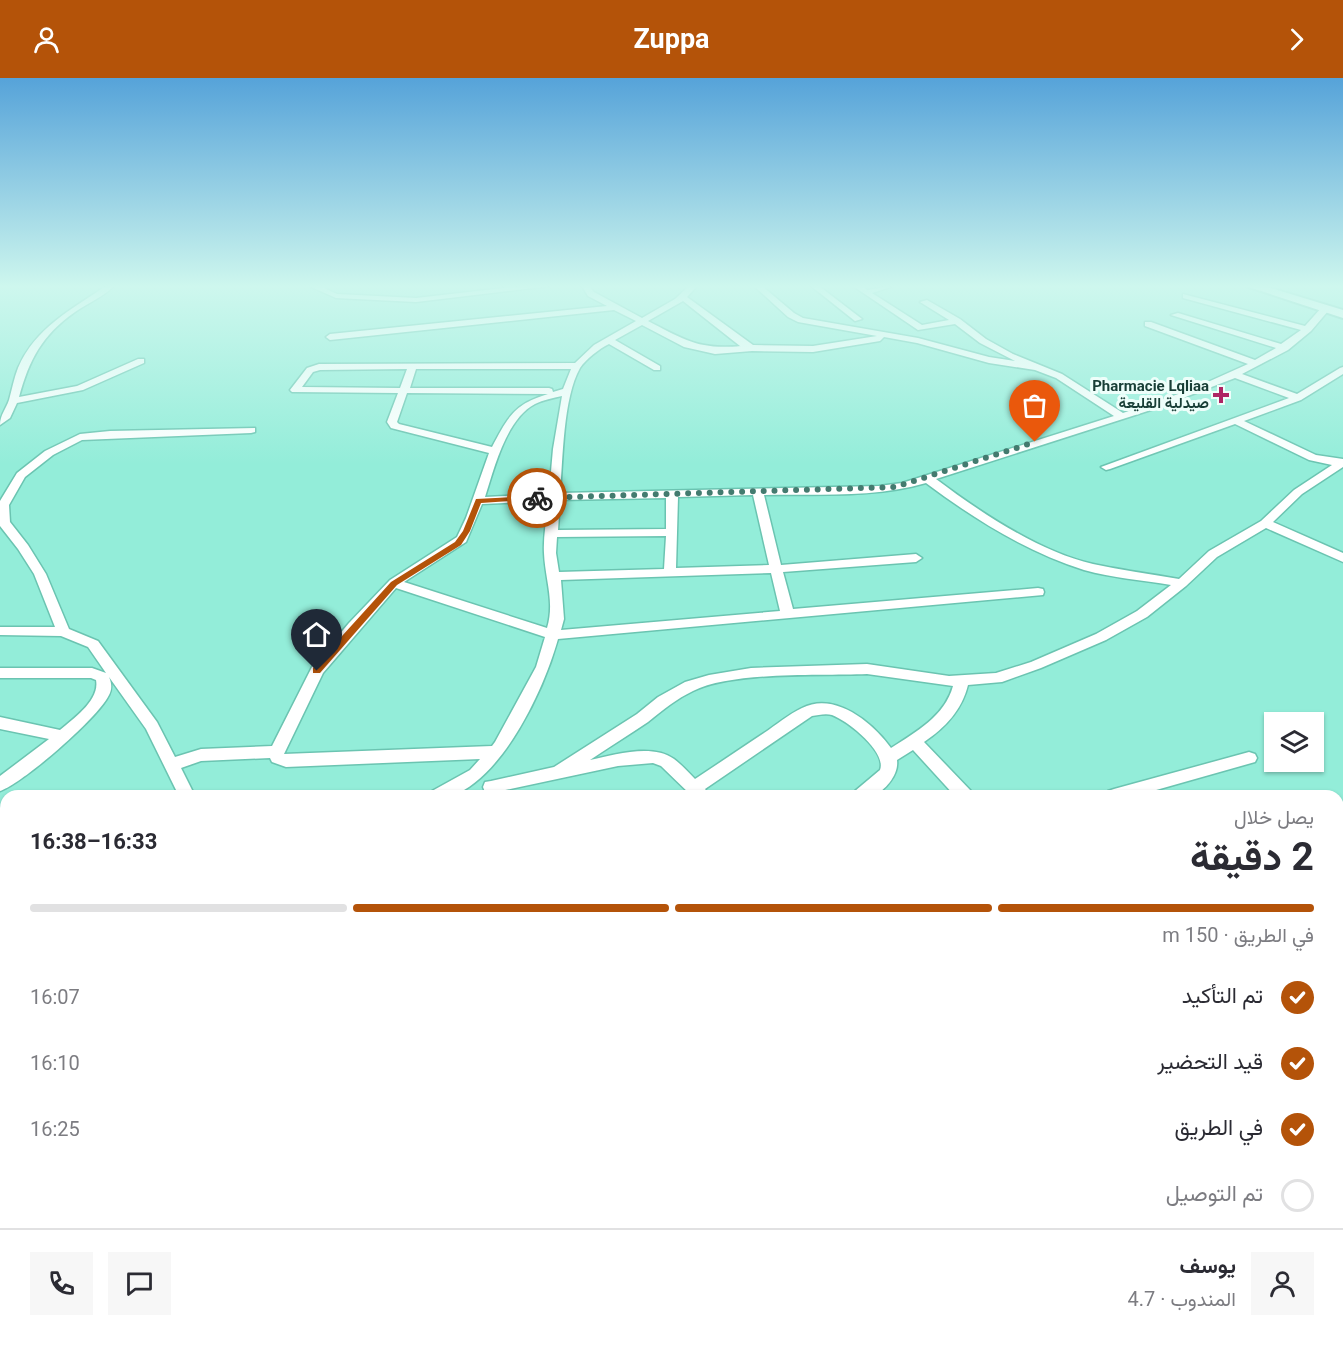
<!DOCTYPE html>
<html lang="ar">
<head>
<meta charset="utf-8">
<style>
  :root { --surface:#fff; --page:#f7f7f7; --text:#2b2b33; --muted:#7c7c81; --line:#e1e1e2; --accent:#b45309 }
  body { margin:0; font-family:Roboto,Vazirmatn,sans-serif; background:var(--page); color:var(--text); direction:rtl; height:100vh; display:flex; flex-direction:column; font-size:22px; white-space:nowrap }
  * { box-sizing:border-box; margin:0 }
  p { font-size:20px; color:var(--muted) }
  .icon { flex:none; width:33px; height:33px; fill:none; stroke:currentColor; stroke-width:2; stroke-linecap:round; stroke-linejoin:round }
  .map { position:relative; flex:1; overflow:hidden; direction:ltr }
  .panel { position:absolute; left:0px; top:712px; width:1344px; height:560px; display:flex; flex-direction:column; background:var(--surface); border-radius:18px 18px 0 0; box-shadow:0 2px 4px #0004; direction:rtl }
  .panel>* { flex:none }
  .controls { position:absolute; left:1264px; top:634px; display:grid; gap:12px }
  .controls a { display:grid; place-items:center; width:60px; height:60px; border-radius:0px; background:var(--surface); box-shadow:0 2px 4px #0004; font-size:30px }
  .pin { position:absolute; display:grid; place-items:center; width:51px; height:51px; color:#fff; margin:-62px -26px; border-radius:50% 50% 50% 0; rotate:-45deg; box-shadow:0 0 6px #0007 }
  .pin .icon { rotate:45deg }
  .courier { position:absolute; display:grid; place-items:center; width:60px; height:60px; margin:-30px; border:4px solid #b45309; border-radius:50%; background:#fff; color:#222; box-shadow:0 2px 8px #0007 }
  .head em { font-style:normal; font-weight:700 }
  .head div { display:flex; flex-direction:column-reverse }
  .head { display:flex; align-items:center; justify-content:space-between; height:102px; padding:0 30px }
  h1 { font-size:39px; font-weight:700; line-height:45px }
  .bar { display:grid; grid-template-columns:repeat(4,1fr); gap:9px 6px; align-content:center; height:72px; padding:0 30px }
  .bar i { height:8px; border-radius:4px; background:var(--line) }
  .bar .active { background:var(--accent) }
  .bar p { grid-column:span 4 }
  .line { display:flex; align-items:center; gap:15px; padding:0 30px; border-top:2px solid var(--line) }
  .line div { flex:1 }
  .round { display:grid; place-items:center; flex:none; width:63px; height:63px; border-radius:0px; background:var(--page) }
  ol { padding:0 30px; list-style:none }
  li { display:flex; align-items:center; gap:18px; height:66px }
  li p { margin-inline-start:auto }
  li .icon { padding:6px; border-radius:50%; background:var(--accent); color:#fff; stroke-width:4 }
  li:last-child { color:var(--muted) }
  li i { width:33px; height:33px; border:3px solid var(--line); border-radius:50% }
  header { display:flex; justify-content:space-between; align-items:center; height:78px; padding:0 30px; background:var(--accent); color:#fff; font-size:27px; font-weight:700 }
  .map>svg:first-child { display:block }
  .lines { fill:none; stroke-linecap:round; stroke-linejoin:round }
  .street-casing { stroke:#6bc4b1; stroke-width:3 }
  .secondary-casing { stroke:#6bc4b1; stroke-width:4 }
  .street { fill:#fff; fill-rule:evenodd }
  .secondary { fill:#fff; fill-rule:evenodd }
  .route { fill:#b45309 }
  .done { stroke:#437b6f; stroke-width:6; stroke-dasharray:0 10.8 }
  .poi-dot { fill:#ae2464; stroke:#eefefa; stroke-width:2 }
  .labels { text-anchor:middle; stroke-width:6; stroke-linejoin:round; paint-order:stroke }
  .far-poi-label { font-size:15px; font-weight:bold; fill:#183e36; stroke:#eefefa; text-anchor:end }
</style>
</head>
<body>
<header><svg class="icon" aria-label="forward" viewBox="0 0 24 24"><path d="M9 5l7 7-7 7"/></svg>Zuppa<svg class="icon" aria-label="person" viewBox="0 0 24 24"><circle cx="12" cy="8" r="4"/><path d="M4 21q1-7 8-7t8 7"/></svg></header>
<div class="map">
<svg width="1343" height="1271" viewBox="0 0 1343 1271">
  <rect width="100%" height="100%" fill="#93edd9"/>
  <g class="lines">
    <g class="street-casing">
      <path id="street" d="M 106,208 L 114,208 C 103,219 88,225 75,234 C 42,257 29,282 19,319 L 77,308 L 138,281 L 144,281 L 144,285 L 83,312 L 17,325 L 10,340 L 0,347 C 0,337 6,331 9,322 C 12,311 14,300 18,290 C 35,250 72,231 106,208 Z
        M 309,208 L 320,208 L 337,216 L 416,220 L 522,208 L 550,208 L 416,224 L 336,220 Z
        M 582,208 L 589,208 L 594,214 L 642,240 L 675,221 L 689,208 L 697,208 L 687,219 L 753,267 L 813,268 L 877,258 L 798,244 L 788,239 L 754,208 L 762,208 L 794,235 L 803,240 L 918,260 L 989,279 L 1015,283 L 980,265 L 955,246 L 918,252 L 853,208 L 862,208 L 867,212 L 893,208 L 872,215 L 922,247 L 949,242 L 920,224 L 927,222 L 960,241 L 986,261 L 1013,276 L 1062,296 L 1123,335 L 1190,312 L 1248,286 L 1145,248 L 1145,244 L 1151,244 L 1255,282 L 1276,270 L 1171,237 L 1178,235 L 1281,266 L 1301,252 L 1183,220 L 1183,216 L 1305,248 L 1322,229 L 1328,229 L 1328,233 L 1311,253 L 1288,272 L 1242,296 L 1297,316 L 1340,290 L 1343,289 L 1343,296 L 1301,322 L 1244,343 L 1316,377 L 1343,381 L 1343,389 L 1302,416 L 1273,444 L 1343,475 L 1343,484 L 1266,450 L 1217,479 L 1186,508 L 1147,539 L 1106,562 L 1041,590 L 1002,604 L 968,607 C 962,632 945,650 924,664 L 971,713 L 973,718 L 955,718 L 913,672 L 897,682 C 899,696 886,712 873,718 C 868,720 859,718 853,718 L 855,713 L 880,692 C 887,674 848,643 832,637 C 826,635 818,637 812,638 L 705,711 L 710,718 L 692,718 L 661,688 L 653,685 L 618,688 L 491,715 L 485,714 L 483,709 L 485,704 L 491,703 L 554,689 L 637,636 L 658,619 L 685,604 L 709,597 L 751,590 L 867,586 L 949,598 L 996,595 L 1031,584 L 1096,556 L 1137,533 L 1171,507 C 1143,502 1112,500 1084,492 C 1027,474 974,441 926,405 C 875,420 818,416 764,417 L 781,487 L 916,476 L 922,480 L 916,484 L 783,494 L 793,531 L 1038,510 L 1043,511 L 1044,514 L 1043,517 L 558,561 C 544,611 504,698 452,718 C 446,720 436,719 430,718 L 432,713 L 470,692 L 480,681 L 286,689 L 272,684 L 270,680 L 201,683 L 181,690 L 195,718 L 179,718 L 146,651 L 109,599 C 112,606 112,611 109,617 C 99,639 22,706 0,713 L 0,698 L 49,661 L 0,651 L 0,639 L 60,652 C 74,640 100,622 96,602 L 91,600 L 0,600 L 0,590 L 92,590 L 106,595 L 88,569 L 61,558 L 0,557 L 0,549 L 55,549 L 34,496 L 18,471 L 0,448 L 0,423 L 17,395 L 45,373 L 80,356 L 110,353 L 255,350 L 255,354 L 251,355 L 82,362 L 53,377 L 25,399 L 9,427 L 10,444 L 28,467 L 46,496 L 69,551 L 98,563 L 157,644 L 175,679 L 201,671 L 272,668 L 312,589 L 349,545 L 390,502 L 457,459 L 466,440 L 489,375 L 391,350 L 387,344 L 398,315 L 292,314 L 290,312 L 307,290 L 319,286 L 575,285 L 594,267 L 636,243 L 614,232 L 330,262 L 326,259 L 330,256 L 607,228 L 588,218 ZM 683,223 L 740,268 L 741,268 C 699,272 685,262 648,243 ZM 642,247 L 684,269 L 715,276 L 752,273 L 813,274 L 880,263 L 884,259 L 917,265 L 989,285 L 1035,292 L 1056,300 L 1114,338 L 902,405 L 879,408 L 560,415 C 563,381 563,320 580,290 C 586,281 599,271 609,266 L 654,292 L 660,292 L 660,288 L 615,262 ZM 407,291 L 400,310 L 302,309 L 313,294 L 320,292 ZM 416,291 L 571,291 L 563,311 L 553,314 L 552,311 L 549,310 L 410,310 ZM 1235,300 L 1289,320 L 1101,389 L 1106,392 L 1110,391 L 1235,346 L 1309,382 L 1332,387 L 1294,412 L 1261,443 L 1209,473 L 1179,501 C 1151,496 1121,492 1093,486 C 1039,474 980,434 936,401 L 1154,331 ZM 407,315 L 548,316 C 514,326 508,339 492,369 L 399,346 L 397,344 ZM 562,318 L 553,371 L 549,416 L 485,419 C 494,391 506,341 535,326 C 543,322 553,320 562,318 ZM 753,417 L 769,487 L 676,490 L 678,419 ZM 666,420 L 666,451 L 558,452 L 560,422 ZM 548,423 C 547,440 543,458 544,475 C 545,501 555,524 547,550 L 404,504 L 466,464 L 482,426 ZM 666,458 L 664,491 L 559,494 L 556,475 L 557,459 ZM 771,495 L 780,533 L 561,552 L 564,541 L 561,502 ZM 396,510 L 545,559 L 536,589 L 495,664 L 492,668 L 284,676 L 323,595 ZM 867,596 L 953,608 C 945,638 916,654 891,670 C 873,645 835,613 802,630 C 789,636 776,647 764,655 C 741,670 718,686 695,701 C 688,694 682,687 674,681 C 652,665 614,677 590,682 C 609,669 629,657 648,644 C 663,632 676,621 693,613 C 732,593 822,598 867,596 Z
        M 811,208 L 819,208 L 862,241 L 855,243 Z
        M 1249,674 L 1255,676 L 1257,680 L 1255,684 L 1135,718 L 1106,718 L 1108,713 L 1114,711 Z
        M 0,938 L 6,939 L 6,959 L 0,958 Z
        M 118,1266 L 145,1266 L 143,1271 L 116,1271 Z
        M 610,1266 L 643,1266 L 645,1271 L 612,1271 Z"/>
    </g>
    <g class="secondary-casing">
      <path id="secondary" d="M 1246,208 L 1264,208 L 1343,232 L 1343,240 Z"/>
    </g>
    <use href="#street" class="street"/>
    <use href="#secondary" class="secondary"/>
  </g>
  <linearGradient id="sky" x2="0" y2="1"><stop stop-color="#56a3d9"/><stop offset="0.54" stop-color="#cef7ee"/><stop offset="1" stop-color="#cef7ee" stop-opacity="0"/></linearGradient>
  <rect width="1343" height="386" fill="url(#sky)"/>
  <path class="route" d="M 537,418 L 540,421 L 481,425 L 470,453 L 461,467 L 397,507 L 320,595 L 313,595 L 313,590 L 391,504 L 455,464 L 463,453 L 476,421 Z"/>
  <g class="lines">
    <path class="done" d="M 537,420 L 895,409 L 1035,364"/>
  </g>
  <path class="poi-dot" d="M1218 308h6v6h6v6h-6v6h-6v-6h-6v-6h6z"/>
  <g class="labels">
    <g class="far-poi-label">
      <text x="1209" y="313">Pharmacie Lqliaa<tspan x="1209" dy="17">صيدلية القليعة</tspan></text>
    </g>
  </g>
</svg>
<div class="controls">
<a><svg class="icon" aria-label="layers" viewBox="0 0 24 24"><path d="M12 4l9 5-9 5-9-5zM3 14l9 5 9-5"/></svg></a>
</div>
<div class="pin" style="left:1035px;top:364px;background:#ea580c"><svg class="icon" aria-label="bag" viewBox="0 0 24 24"><path d="M5 8h14l-1 12H6zM9 8a3 3 0 0 1 6 0"/></svg></div>
<div class="pin" style="left:317px;top:593px;background:#1f2937"><svg class="icon" aria-label="home" viewBox="0 0 24 24"><path d="M3 11l9-7 9 7M6 9v11h12V9"/></svg></div>
<div class="courier" style="left:537px;top:420px"><svg class="icon" aria-label="bike" viewBox="0 0 24 24"><circle cx="6" cy="16" r="4"/><circle cx="18" cy="16" r="4"/><path d="M6 16l4-8h5l3 8M10 8l3 8H6M13 5h3"/></svg></div>
<section class="panel">
<div class="head"><div><h1>2 دقيقة</h1><p>يصل خلال</p></div><em>16:33–16:38</em></div>
<div class="bar"><i class="active"></i><i class="active"></i><i class="active"></i><i></i><p>في الطريق · 150 m</p></div>
<ol>
<li><svg class="icon" aria-label="check" viewBox="0 0 24 24"><path d="M5 12l5 5 9-10"/></svg>تم التأكيد<p>16:07</p></li>
<li><svg class="icon" aria-label="check" viewBox="0 0 24 24"><path d="M5 12l5 5 9-10"/></svg>قيد التحضير<p>16:10</p></li>
<li><svg class="icon" aria-label="check" viewBox="0 0 24 24"><path d="M5 12l5 5 9-10"/></svg>في الطريق<p>16:25</p></li>
<li><i></i>تم التوصيل</li>
</ol>
<div class="line" style="height:108px"><a class="round"><svg class="icon" aria-label="person" viewBox="0 0 24 24"><circle cx="12" cy="8" r="4"/><path d="M4 21q1-7 8-7t8 7"/></svg></a><div><b>يوسف</b><p>المندوب · 4.7</p></div><a class="round"><svg class="icon" aria-label="chat" viewBox="0 0 24 24"><path d="M4 5h16v11H9l-5 4z"/></svg></a><a class="round"><svg class="icon" aria-label="phone" viewBox="0 0 24 24"><path d="M5 4h4l2 5-3 2q2 4 5 5l2-3 5 2v4C11 20 4 13 5 4z"/></svg></a></div>
</section>
</div>
</body>
</html>
